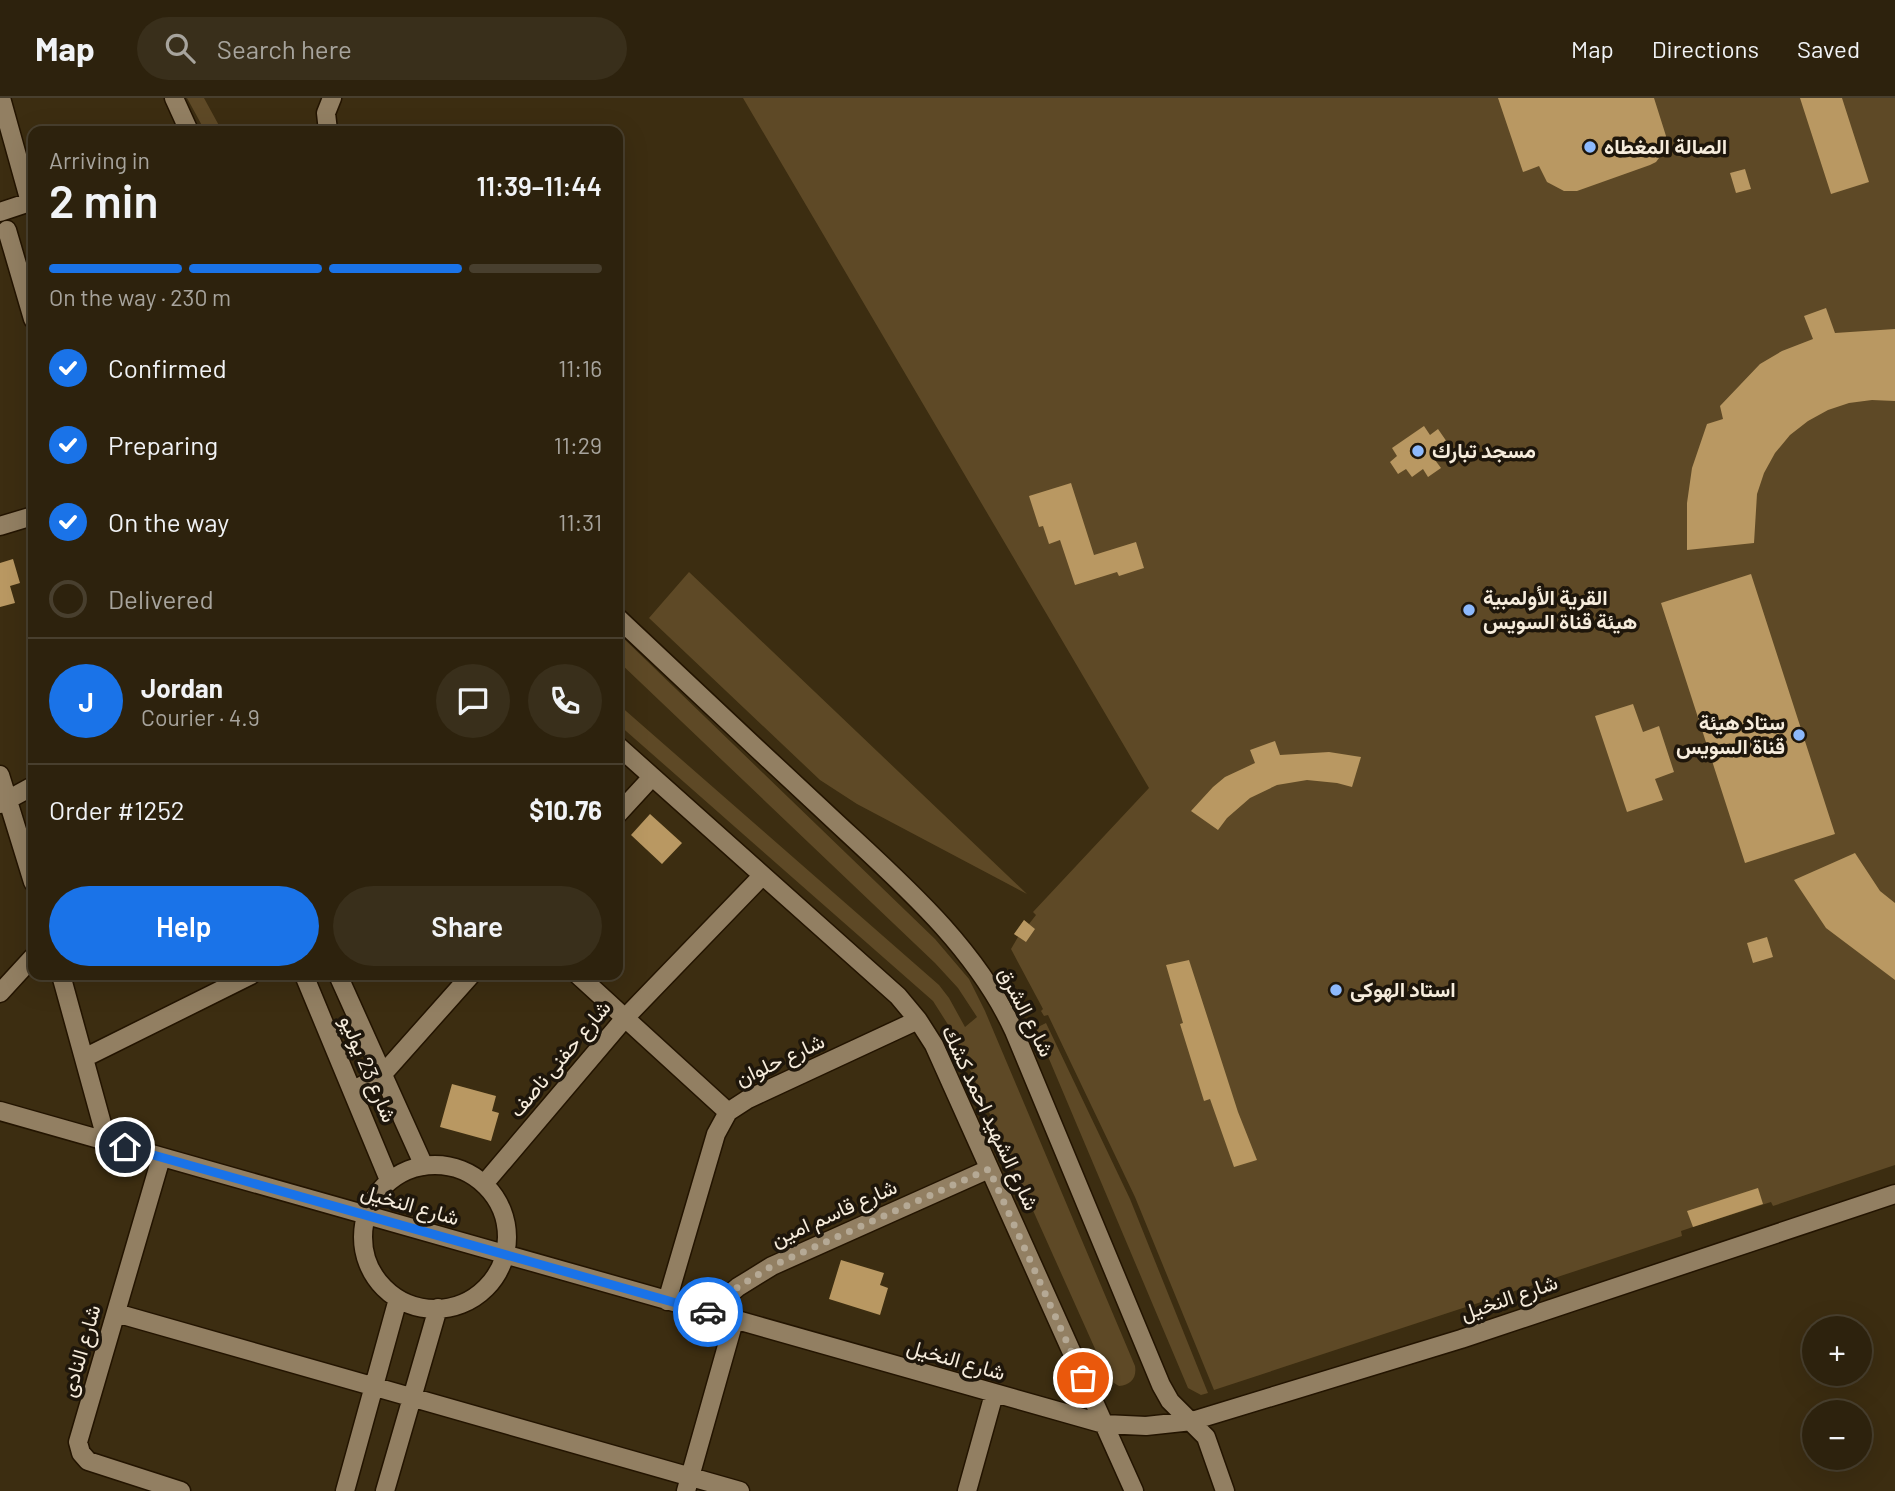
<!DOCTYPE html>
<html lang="en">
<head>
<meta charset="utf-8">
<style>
  :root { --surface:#2d220d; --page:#392f1b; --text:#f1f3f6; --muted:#a7a49d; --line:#483f2e; --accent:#1a73e8 }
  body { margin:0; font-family:Barlow,Vazirmatn,sans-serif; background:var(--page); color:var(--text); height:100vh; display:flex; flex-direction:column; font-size:26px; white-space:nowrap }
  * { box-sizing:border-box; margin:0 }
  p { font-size:23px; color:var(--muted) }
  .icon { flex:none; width:38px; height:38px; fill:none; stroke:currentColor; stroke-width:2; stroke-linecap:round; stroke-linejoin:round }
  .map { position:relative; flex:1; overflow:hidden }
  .sheet { position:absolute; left:28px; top:28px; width:595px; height:854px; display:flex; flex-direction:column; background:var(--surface); border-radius:14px; box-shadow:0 7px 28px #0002,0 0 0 2px var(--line) }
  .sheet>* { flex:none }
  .fabs { position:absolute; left:1802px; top:1218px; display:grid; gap:14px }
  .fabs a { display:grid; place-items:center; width:70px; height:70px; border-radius:50%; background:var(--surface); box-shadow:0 7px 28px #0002,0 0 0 2px var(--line); font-size:35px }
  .pin { position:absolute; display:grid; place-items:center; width:60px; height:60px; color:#fff; margin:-30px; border:4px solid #fff; border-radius:50%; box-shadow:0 2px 7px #0007 }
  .courier { position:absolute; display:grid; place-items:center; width:70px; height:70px; margin:-35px; border:5px solid #1a73e8; border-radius:50%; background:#fff; color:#222; box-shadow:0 2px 9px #0007 }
  .summary em { font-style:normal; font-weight:600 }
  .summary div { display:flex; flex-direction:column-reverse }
  .summary { display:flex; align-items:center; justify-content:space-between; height:119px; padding:0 21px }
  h1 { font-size:46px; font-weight:600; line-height:52px }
  .bar { display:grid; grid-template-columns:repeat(4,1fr); gap:10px 7px; align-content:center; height:84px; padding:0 21px }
  .bar i { height:9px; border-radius:5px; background:var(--line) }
  .bar .selected { background:var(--accent) }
  .bar p { grid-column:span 4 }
  .line { display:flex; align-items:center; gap:18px; padding:0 21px; border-top:2px solid var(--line) }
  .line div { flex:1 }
  .round { display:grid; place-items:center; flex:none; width:74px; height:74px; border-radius:37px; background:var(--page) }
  ol { padding:0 21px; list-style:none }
  li { display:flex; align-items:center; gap:21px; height:77px }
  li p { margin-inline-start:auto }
  li .icon { padding:7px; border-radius:50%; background:var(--accent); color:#fff; stroke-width:4 }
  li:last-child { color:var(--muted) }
  li i { width:38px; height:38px; border:4px solid var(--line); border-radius:50% }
  .primary-button { display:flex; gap:14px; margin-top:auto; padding:14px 21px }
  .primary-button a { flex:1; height:80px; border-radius:42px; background:var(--accent); color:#fff; font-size:28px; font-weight:600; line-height:80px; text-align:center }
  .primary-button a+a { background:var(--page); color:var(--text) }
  header { display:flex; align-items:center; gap:42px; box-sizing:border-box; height:98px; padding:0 35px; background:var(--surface); border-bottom:2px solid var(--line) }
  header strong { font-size:33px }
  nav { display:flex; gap:38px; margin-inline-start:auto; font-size:24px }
  .search { width:490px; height:63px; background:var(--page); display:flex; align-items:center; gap:18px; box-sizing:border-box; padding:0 24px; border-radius:38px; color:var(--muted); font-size:26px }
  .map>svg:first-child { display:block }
  .green { fill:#5e4926 }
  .building { fill:#b99862 }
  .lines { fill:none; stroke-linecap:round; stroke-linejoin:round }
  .minor-casing { stroke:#231400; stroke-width:21 }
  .minor { stroke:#927f62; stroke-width:18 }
  .done { stroke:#b5a995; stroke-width:7; stroke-dasharray:0 12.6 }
  .route { stroke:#1a73e8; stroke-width:9 }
  .poi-dot { fill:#8db9fc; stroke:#1e160b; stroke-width:2.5 }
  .labels { text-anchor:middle; stroke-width:7; stroke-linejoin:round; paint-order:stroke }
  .poi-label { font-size:21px; font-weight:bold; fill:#f6ecdc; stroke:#1e160b; text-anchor:start }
  .street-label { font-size:21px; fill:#f6ecdc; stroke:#1e160b }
</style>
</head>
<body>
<header>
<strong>Map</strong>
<div class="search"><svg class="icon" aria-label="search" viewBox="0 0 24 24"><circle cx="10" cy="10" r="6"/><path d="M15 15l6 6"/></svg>Search here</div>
<nav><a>Map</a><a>Directions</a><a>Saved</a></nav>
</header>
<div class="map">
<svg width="1895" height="1393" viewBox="0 0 1895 1393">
  <rect width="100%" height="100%" fill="#3c2d11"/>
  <path class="green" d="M 187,0 L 204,0 L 222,33 L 205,33 Z
    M 743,0 L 1895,0 L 1895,1067 L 1773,1108 L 1771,1104 L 1693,1129 L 1681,1133 L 1682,1138 L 1214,1292 L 1135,1099 L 1048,917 L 1044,918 L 1041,913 L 1043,911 L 1011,851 L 1018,839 L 1014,836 L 1024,822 L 1029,826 L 1036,817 L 1033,814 L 1149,690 Z
    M 689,474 L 1027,796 L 857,706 L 820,682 L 649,520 Z
    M 618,535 L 935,841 L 969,881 L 985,913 L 1135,1268 C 1137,1280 1131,1287 1119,1288 L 1109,1282 L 954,936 L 933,903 L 618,626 L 618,606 L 939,887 L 949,900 L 965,929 L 977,919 L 958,890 L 935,865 L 618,563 Z
    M 1046,925 L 1130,1101 L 1208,1295 L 1201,1297 L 1188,1290 L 1036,930 Z"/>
  <path class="building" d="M 1498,0 L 1654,0 L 1666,38 L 1665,52 L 1656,64 L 1650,67 L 1577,93 L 1564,93 L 1547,84 L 1539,68 L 1523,74 Z
    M 1800,0 L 1842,0 L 1869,84 L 1831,96 Z
    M 1745,71 L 1751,91 L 1736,95 L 1730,75 Z
    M 1826,210 L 1835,235 L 1895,231 L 1895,303 L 1872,302 L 1849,305 L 1828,312 L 1808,323 L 1790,337 L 1775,355 L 1764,375 L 1757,396 L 1754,445 L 1687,452 L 1687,405 L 1692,370 L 1707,326 L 1723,321 L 1720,308 L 1760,266 L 1782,253 L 1813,241 L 1804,218 Z
    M 1424,328 L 1430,337 L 1438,331 L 1447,344 L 1439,349 L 1444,356 L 1435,362 L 1441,370 L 1428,379 L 1423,371 L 1412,379 L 1406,371 L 1398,376 L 1390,364 L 1397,358 L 1392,350 Z
    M 1071,385 L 1094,457 L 1136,444 L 1144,470 L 1119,478 L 1117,474 L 1075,487 L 1060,442 L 1049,446 L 1043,428 L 1039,429 L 1029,398 Z
    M 13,461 L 20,485 L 10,488 L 15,505 L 0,509 L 0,465 Z
    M 1751,476 L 1835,736 L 1745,765 L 1661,505 Z
    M 1633,606 L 1643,634 L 1659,628 L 1674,674 L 1655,681 L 1663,702 L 1627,714 L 1595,618 Z
    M 1275,643 L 1280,657 L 1329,654 L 1361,659 L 1352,689 L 1337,685 L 1307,682 L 1277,687 L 1250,700 L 1227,720 L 1218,732 L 1191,713 L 1213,689 L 1225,679 L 1255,665 L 1250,652 Z
    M 650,716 L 682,745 L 662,766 L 631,737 Z
    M 1855,755 L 1880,793 L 1895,805 L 1895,882 L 1826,830 L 1794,782 Z
    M 1024,822 L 1035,831 L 1026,844 L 1014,836 Z
    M 1767,839 L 1773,859 L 1753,865 L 1747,845 Z
    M 1189,862 L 1238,1014 L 1257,1062 L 1234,1069 L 1210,1001 L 1204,1003 L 1180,926 L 1183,925 L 1166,867 Z
    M 452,986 L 496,998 L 492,1013 L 499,1015 L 491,1043 L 440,1029 Z
    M 1758,1090 L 1763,1106 L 1693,1129 L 1687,1113 Z
    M 841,1162 L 884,1175 L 880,1187 L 888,1190 L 880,1217 L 829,1201 Z"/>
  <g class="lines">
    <g class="minor-casing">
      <path id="minor" d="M 1,0 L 30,104
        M 174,0 L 189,33
        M 328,33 L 326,15 L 332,0
        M 0,114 L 33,103
        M 7,132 L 33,221
        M 0,428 L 33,418
        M 618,520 C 686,584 755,649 824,713 C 894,779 973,844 1014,933 L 1161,1287 L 1170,1303 L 1206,1339 L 1225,1393
        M 618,648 L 898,898 L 918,922 L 934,947 L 1134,1393
        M 0,677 L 33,784
        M 0,706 L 33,688
        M 618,716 L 652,679
        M 61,877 L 107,1044
        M 304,877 L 389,1082
        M 338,877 L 424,1068
        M 578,877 L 728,1014
        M 0,895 L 33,859
        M 84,960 L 251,877
        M 352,993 L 382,977 L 471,877
        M 0,1013 L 1104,1326 L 1146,1328 L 1192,1323 L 1461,1241 L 1895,1096
        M 161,1060 L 78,1344 L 81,1355 L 88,1363 L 181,1393
        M363 1139a72 72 0 1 1 144 0a72 72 0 1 1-144 0Z
        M 484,1086 L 625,920 L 762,778
        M 667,1203 L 716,1036 L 728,1014 L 748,1001 L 918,922
        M 116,1215 L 740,1393
        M 707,1215 L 738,1189 L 772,1168 L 989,1071
        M 345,1393 L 398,1201
        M 385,1393 L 438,1210
        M 686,1393 L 734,1223
        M 967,1393 L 994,1296"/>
    </g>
    <use href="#minor" class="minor"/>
  </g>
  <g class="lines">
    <path class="done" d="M 708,1214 L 738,1189 L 772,1168 L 989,1071 L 1083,1280"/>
    <path class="route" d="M 125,1049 L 708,1214"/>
  </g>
  <g class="poi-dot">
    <circle cx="1590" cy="49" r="7"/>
    <circle cx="1418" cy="353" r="7"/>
    <circle cx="1469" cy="512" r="7"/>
    <circle cx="1799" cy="637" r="7"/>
    <circle cx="1336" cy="892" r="7"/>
  </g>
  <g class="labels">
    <g class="poi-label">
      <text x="1604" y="56">الصالة المغطاه</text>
      <text x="1432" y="360">مسجد تبارك</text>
      <text x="1483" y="507">القرية الأولمبية<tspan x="1483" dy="24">هيئة قناة السويس</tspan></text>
      <text x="1785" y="632" text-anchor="end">ستاد هيئة<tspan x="1785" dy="24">قناة السويس</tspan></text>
      <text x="1350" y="899">استاد الهوكى</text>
    </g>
    <g class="street-label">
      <text transform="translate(1026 914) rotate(63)" y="7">شارع الشرق</text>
      <text transform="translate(560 961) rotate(-50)" y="7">شارع حفنى ناصف</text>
      <text transform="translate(780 962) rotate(-25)" y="7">شارع حلوان</text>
      <text transform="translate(368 971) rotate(67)" y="7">شارع 23 يوليو</text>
      <text transform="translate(990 1020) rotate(65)" y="7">شارع الشهيد احمد كشك</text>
      <text transform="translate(410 1107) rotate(16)" y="7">شارع النخيل</text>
      <text transform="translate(834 1115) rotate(-24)" y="7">شارع قاسم امين</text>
      <text transform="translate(1509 1200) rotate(-19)" y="7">شارع النخيل</text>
      <text transform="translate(81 1253) rotate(-74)" y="7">شارع النادى</text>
      <text transform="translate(956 1262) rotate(16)" y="7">شارع النخيل</text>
    </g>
  </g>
</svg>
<div class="fabs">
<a>+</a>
<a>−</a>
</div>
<div class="pin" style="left:1083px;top:1280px;background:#ea580c"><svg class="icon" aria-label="bag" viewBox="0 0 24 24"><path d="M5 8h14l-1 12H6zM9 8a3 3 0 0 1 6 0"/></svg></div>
<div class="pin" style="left:125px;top:1049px;background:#1f2937"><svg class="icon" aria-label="home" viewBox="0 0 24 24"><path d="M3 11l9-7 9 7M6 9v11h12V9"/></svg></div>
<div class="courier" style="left:708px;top:1214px"><svg class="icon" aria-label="car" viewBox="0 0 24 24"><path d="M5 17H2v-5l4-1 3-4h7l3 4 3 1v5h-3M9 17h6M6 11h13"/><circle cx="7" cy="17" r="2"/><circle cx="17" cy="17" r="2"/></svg></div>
<section class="sheet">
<div class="summary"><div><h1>2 min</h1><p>Arriving in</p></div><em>11:39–11:44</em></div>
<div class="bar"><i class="selected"></i><i class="selected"></i><i class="selected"></i><i></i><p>On the way · 230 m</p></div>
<ol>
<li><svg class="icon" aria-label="check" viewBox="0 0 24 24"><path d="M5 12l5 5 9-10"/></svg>Confirmed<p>11:16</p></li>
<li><svg class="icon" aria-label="check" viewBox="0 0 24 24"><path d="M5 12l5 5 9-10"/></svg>Preparing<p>11:29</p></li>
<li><svg class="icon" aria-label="check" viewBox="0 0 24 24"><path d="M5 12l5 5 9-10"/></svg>On the way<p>11:31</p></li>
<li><i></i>Delivered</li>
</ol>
<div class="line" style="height:126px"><b class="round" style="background:var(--accent);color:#fff">J</b><div><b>Jordan</b><p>Courier · 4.9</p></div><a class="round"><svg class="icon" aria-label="chat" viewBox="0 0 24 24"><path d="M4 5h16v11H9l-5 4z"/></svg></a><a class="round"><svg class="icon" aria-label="phone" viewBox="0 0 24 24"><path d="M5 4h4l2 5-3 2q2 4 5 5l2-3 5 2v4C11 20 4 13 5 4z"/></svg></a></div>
<div class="line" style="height:91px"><div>Order #1252</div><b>$10.76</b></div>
<div class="primary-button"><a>Help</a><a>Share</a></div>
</section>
</div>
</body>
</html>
